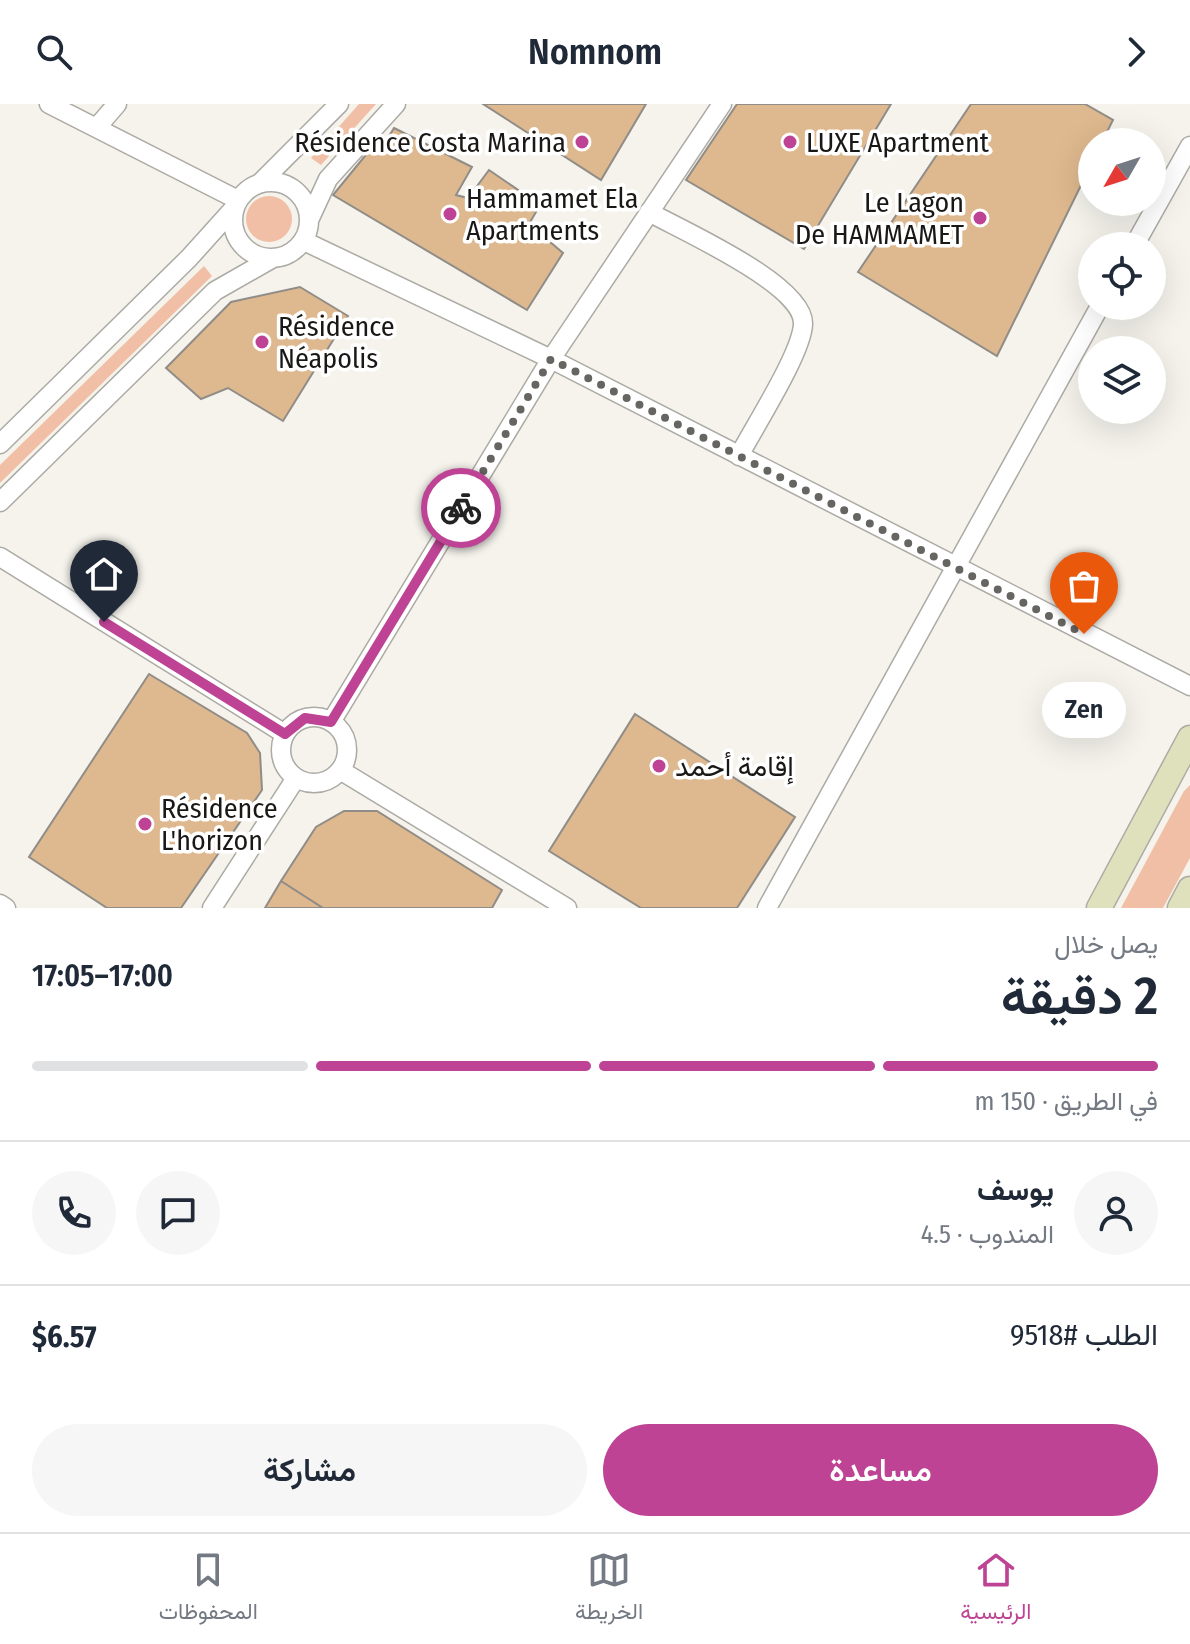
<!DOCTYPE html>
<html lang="ar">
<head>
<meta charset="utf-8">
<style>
  :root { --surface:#fff; --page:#f6f6f7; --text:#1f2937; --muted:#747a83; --line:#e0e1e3; --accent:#be4395 }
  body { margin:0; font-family:"Fira Sans Condensed",Vazirmatn,sans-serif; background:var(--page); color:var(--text); direction:rtl; height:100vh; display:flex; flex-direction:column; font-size:30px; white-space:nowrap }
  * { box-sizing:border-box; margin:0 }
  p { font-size:26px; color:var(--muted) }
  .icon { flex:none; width:44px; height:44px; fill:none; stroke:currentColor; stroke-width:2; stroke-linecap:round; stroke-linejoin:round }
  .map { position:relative; height:804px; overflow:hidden; direction:ltr }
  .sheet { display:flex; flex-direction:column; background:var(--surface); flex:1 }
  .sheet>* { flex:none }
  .needle { width:52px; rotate:231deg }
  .fabs { position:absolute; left:1078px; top:24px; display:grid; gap:16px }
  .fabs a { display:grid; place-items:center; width:88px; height:88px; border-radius:50%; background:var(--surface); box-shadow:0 8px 32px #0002; font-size:40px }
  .pin { position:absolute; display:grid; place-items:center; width:68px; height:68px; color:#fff; margin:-82px -34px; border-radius:50% 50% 50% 0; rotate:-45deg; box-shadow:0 0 8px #0007 }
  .pin .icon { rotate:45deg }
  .courier { position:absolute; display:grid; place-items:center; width:80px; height:80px; margin:-40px; border:6px solid #be4395; border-radius:50%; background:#fff; color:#222; box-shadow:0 2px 10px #0007 }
  .bubble { position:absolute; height:56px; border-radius:28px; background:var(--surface); box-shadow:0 8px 32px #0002; font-size:26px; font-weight:600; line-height:56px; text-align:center; direction:rtl }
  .overview em { font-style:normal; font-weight:600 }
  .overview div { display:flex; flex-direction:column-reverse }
  .overview { display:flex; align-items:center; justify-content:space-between; height:136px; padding:0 32px }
  h1 { font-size:52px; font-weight:600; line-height:60px }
  .bar { display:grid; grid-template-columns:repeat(4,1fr); gap:12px 8px; align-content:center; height:96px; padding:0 32px }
  .bar i { height:10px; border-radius:6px; background:var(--line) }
  .bar .current { background:var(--accent) }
  .bar p { grid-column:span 4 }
  .line { display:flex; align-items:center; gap:20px; padding:0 32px; border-top:2px solid var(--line) }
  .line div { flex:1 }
  .round { display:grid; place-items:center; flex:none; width:84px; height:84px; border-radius:42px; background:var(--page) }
  .action { display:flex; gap:16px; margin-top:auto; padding:16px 32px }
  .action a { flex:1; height:92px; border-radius:48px; background:var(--accent); color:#fff; font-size:32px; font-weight:600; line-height:92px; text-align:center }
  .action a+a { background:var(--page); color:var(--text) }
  header { display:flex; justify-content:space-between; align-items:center; height:104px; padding:0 32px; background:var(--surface); font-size:36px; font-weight:600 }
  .tabs { display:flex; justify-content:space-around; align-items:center; height:112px; border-top:2px solid var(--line); background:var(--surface); font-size:22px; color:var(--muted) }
  .tabs a { display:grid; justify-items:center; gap:4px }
  .tabs .current { color:var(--accent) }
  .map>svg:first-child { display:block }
  .green { fill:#f1bfa6 }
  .building { fill:#deb88e; stroke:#908c87; stroke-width:2 }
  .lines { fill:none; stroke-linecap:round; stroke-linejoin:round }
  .street-casing { stroke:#acaaa4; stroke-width:21 }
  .secondary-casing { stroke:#acaaa4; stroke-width:27 }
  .street { stroke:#fff; stroke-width:18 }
  .secondary { stroke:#dfe1bc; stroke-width:24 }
  .done { stroke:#666561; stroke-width:8; stroke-dasharray:0 14.4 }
  .route { stroke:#be4395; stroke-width:10 }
  .poi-dot { fill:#be4395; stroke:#fff; stroke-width:3 }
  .labels { text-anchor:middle; stroke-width:7; stroke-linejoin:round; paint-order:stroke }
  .poi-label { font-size:28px; fill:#191816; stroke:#fff; text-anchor:start }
</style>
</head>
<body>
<header><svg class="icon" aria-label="forward" viewBox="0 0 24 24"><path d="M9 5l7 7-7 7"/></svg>Nomnom<svg class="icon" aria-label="search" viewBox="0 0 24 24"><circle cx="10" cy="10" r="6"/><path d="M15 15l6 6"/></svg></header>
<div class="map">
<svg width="1190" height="804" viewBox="0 0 1190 804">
  <rect width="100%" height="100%" fill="#f5f3ec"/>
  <path class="green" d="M 359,0 L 376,0 L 321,61 L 311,54 Z
    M246 115a23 23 0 1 1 46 0a23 23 0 1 1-46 0Z
    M 204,162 L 212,172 L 0,379 L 0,361 Z
    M 1190,681 L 1190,754 L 1163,804 L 1121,804 L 1184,687 Z"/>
  <path class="building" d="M 483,0 L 646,0 L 601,76 Z
    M 737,0 L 891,0 L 804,145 L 686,76 Z
    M 971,0 L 1085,0 L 1113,16 L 1102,38 L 1092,38 L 1092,59 L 997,252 L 858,168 Z
    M 394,24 L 472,63 L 456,91 L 468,94 L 489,66 L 540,101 L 529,120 L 563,149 L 527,206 L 333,91 L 369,47 L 378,50 Z
    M 300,183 L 348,212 L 283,317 L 228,284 L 201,295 L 166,264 L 231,198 Z
    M 149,570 L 247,629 L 260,649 L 262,686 L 181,804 L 107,804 L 29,753 Z
    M 635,610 L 795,713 L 737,804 L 641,804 L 549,747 Z
    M 344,707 L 377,707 L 502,786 L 492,804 L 323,804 L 281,777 L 316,723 Z
    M 281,777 L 323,804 L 265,804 Z"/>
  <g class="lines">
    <g class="street-casing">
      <path id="street" d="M 49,0 L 238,96
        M 98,22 L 117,0
        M233 116a38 38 0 1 1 76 0a38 38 0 1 1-76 0Z
        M 261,78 L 339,0
        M 649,108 C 683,127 805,181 803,220 C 802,249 754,323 739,352
        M 310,114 L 328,75 L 396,0
        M 304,137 L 551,255 L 1190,582
        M 1134,142 L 1190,42
        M 0,340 L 189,154 L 235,103
        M 0,398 L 215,187 L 273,154
        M 0,453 L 285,630
        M281 646a33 33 0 1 1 66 0a33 33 0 1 1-66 0Z
        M 331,618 L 551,255 L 722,0
        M 340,666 L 567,804
        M 0,800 L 6,804
        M 212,804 L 296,674
        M 767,804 L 1100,202"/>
    </g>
    <g class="secondary-casing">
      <path id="secondary" d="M 1099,804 L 1190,634
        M 1180,804 L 1190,785"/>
    </g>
    <use href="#street" class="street"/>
    <use href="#secondary" class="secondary"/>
  </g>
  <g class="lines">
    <path class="done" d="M 461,404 L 551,255 L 1084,530"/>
    <path class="route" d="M 104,518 L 285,630 L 305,614 L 331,618 L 461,404"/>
  </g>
  <g class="poi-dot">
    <circle cx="582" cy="38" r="8"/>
    <circle cx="790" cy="38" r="8"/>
    <circle cx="450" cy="110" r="8"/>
    <circle cx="980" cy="114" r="8"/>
    <circle cx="262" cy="238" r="8"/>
    <circle cx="659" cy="662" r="8"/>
    <circle cx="145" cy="720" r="8"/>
  </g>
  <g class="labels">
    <g class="poi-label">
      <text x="566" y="48" text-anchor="end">Résidence Costa Marina</text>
      <text x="806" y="48">LUXE Apartment</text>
      <text x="466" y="104">Hammamet Ela<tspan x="466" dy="32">Apartments</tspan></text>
      <text x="964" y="108" text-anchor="end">Le Lagon<tspan x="964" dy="32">De HAMMAMET</tspan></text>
      <text x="278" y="232">Résidence<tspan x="278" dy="32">Néapolis</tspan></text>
      <text x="675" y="672">إقامة أحمد</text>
      <text x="161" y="714">Résidence<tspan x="161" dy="32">L'horizon</tspan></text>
    </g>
  </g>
</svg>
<div class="fabs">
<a><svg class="needle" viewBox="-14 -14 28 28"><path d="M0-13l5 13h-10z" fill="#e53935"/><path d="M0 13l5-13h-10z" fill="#747a83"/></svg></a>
<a><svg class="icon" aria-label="locate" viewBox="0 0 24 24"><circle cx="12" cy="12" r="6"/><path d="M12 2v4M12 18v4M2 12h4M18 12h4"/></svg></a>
<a><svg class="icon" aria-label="layers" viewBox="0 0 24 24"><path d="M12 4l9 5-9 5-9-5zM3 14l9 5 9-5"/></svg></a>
</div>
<div class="pin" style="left:1084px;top:530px;background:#ea580c"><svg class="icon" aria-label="bag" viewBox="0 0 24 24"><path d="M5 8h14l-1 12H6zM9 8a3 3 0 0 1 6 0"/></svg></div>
<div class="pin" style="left:104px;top:518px;background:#1f2937"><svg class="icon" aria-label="home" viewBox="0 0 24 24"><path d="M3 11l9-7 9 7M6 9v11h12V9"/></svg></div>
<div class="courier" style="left:461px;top:404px"><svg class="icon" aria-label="bike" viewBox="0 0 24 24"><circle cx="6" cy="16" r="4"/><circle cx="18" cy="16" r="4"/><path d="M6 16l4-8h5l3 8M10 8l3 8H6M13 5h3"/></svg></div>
<div class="bubble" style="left:1042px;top:578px;width:84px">Zen</div>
</div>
<section class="sheet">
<div class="overview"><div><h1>2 دقيقة</h1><p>يصل خلال</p></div><em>17:00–17:05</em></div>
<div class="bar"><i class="current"></i><i class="current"></i><i class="current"></i><i></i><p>في الطريق · 150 m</p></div>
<div class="line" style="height:144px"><a class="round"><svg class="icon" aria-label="person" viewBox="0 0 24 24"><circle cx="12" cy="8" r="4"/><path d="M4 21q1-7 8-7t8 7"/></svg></a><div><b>يوسف</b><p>المندوب · 4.5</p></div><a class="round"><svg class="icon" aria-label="chat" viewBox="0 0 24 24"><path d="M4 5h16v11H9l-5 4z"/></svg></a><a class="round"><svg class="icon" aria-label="phone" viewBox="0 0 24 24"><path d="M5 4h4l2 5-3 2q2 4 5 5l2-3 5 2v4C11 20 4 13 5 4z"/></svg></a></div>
<div class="line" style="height:104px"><div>الطلب #9518</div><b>$6.57</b></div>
<div class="action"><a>مساعدة</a><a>مشاركة</a></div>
</section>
<nav class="tabs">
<a class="current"><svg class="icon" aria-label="home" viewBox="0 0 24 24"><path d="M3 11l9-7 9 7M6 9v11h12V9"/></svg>الرئيسية</a>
<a><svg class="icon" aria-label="map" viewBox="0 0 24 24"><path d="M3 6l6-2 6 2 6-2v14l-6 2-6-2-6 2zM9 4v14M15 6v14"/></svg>الخريطة</a>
<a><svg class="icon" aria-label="saved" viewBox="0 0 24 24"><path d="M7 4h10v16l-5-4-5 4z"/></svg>المحفوظات</a>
</nav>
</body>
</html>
